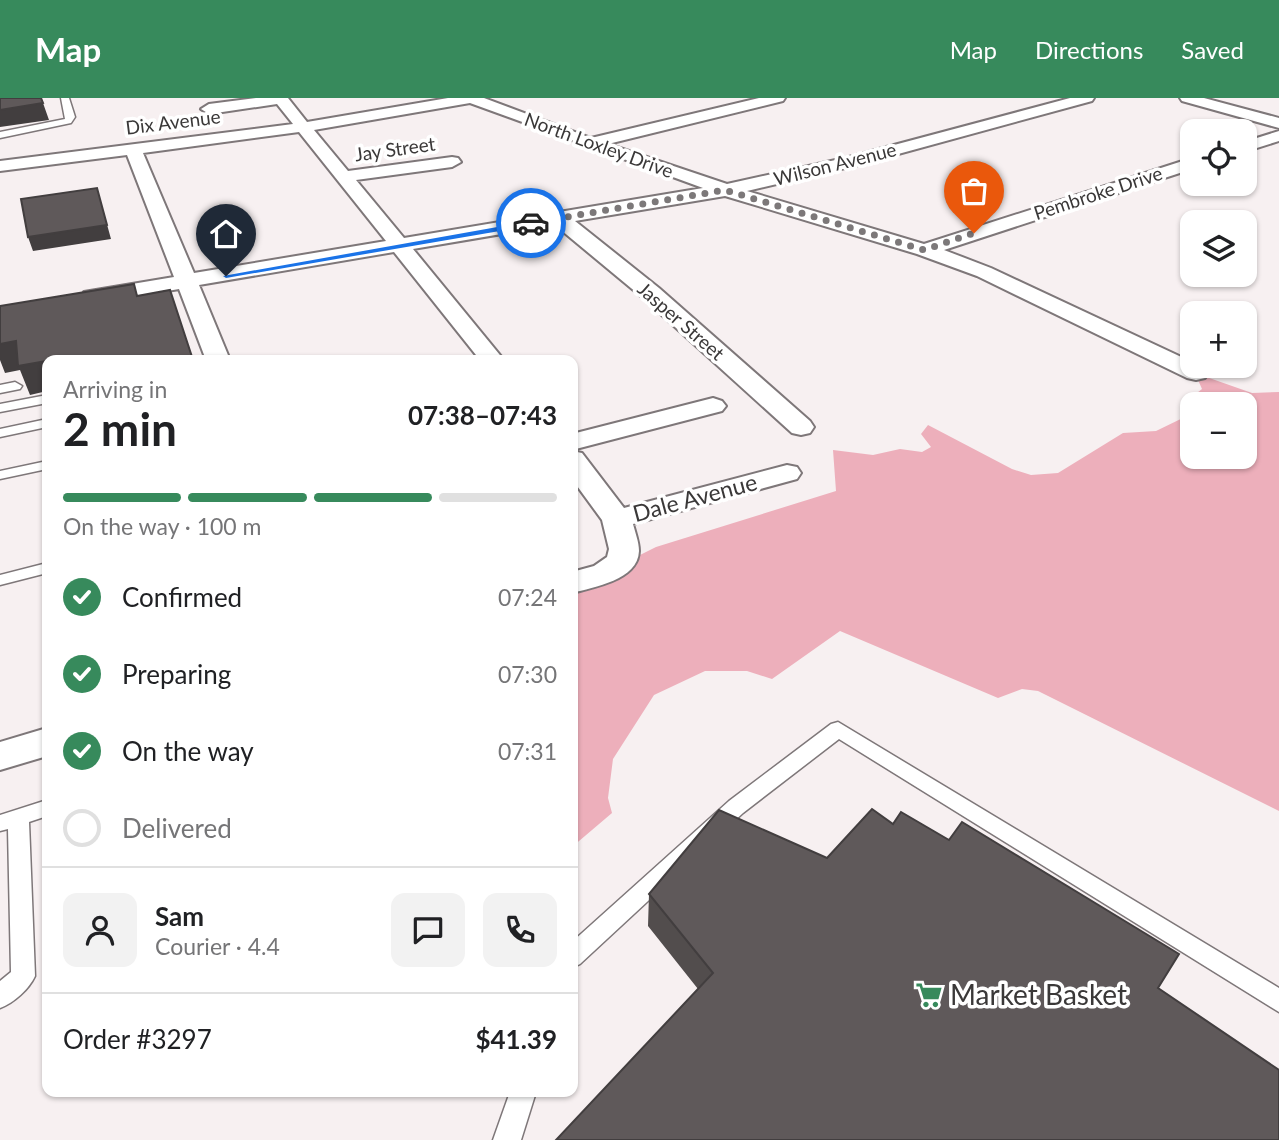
<!DOCTYPE html>
<html lang="en">
<head>
<meta charset="utf-8">
<style>
  :root { --surface:#fff; --page:#f2f2f2; --text:#202124; --muted:#757577; --line:#e0e0e0; --accent:#378a5c }
  body { margin:0; font-family:Lato,sans-serif; background:var(--page); color:var(--text); height:100vh; display:flex; flex-direction:column; font-size:26px; white-space:nowrap }
  * { box-sizing:border-box; margin:0 }
  p { font-size:23px; color:var(--muted) }
  .icon { flex:none; width:38px; height:38px; fill:none; stroke:currentColor; stroke-width:2; stroke-linecap:round; stroke-linejoin:round }
  .map { position:relative; flex:1; overflow:hidden }
  .sheet { position:absolute; left:42px; top:257px; width:536px; height:742px; display:flex; flex-direction:column; background:var(--surface); border-radius:14px; box-shadow:0 2px 5px #0004 }
  .sheet>* { flex:none }
  .fabs { position:absolute; left:1180px; top:21px; display:grid; gap:14px }
  .fabs a { display:grid; place-items:center; width:77px; height:77px; border-radius:14px; background:var(--surface); box-shadow:0 2px 5px #0004; font-size:35px }
  .pin { position:absolute; display:grid; place-items:center; width:60px; height:60px; color:#fff; margin:-72px -30px; border-radius:50% 50% 50% 0; rotate:-45deg; box-shadow:0 0 7px #0007 }
  .pin .icon { rotate:45deg }
  .courier { position:absolute; display:grid; place-items:center; width:70px; height:70px; margin:-35px; border:5px solid #1a73e8; border-radius:50%; background:#fff; color:#222; box-shadow:0 2px 9px #0007 }
  .head em { font-style:normal; font-weight:700 }
  .head div { display:flex; flex-direction:column-reverse }
  .head { display:flex; align-items:center; justify-content:space-between; height:119px; padding:0 21px }
  h1 { font-size:46px; font-weight:700; line-height:52px }
  .bar { display:grid; grid-template-columns:repeat(4,1fr); gap:10px 7px; align-content:center; height:84px; padding:0 21px }
  .bar i { height:9px; border-radius:5px; background:var(--line) }
  .bar .current { background:var(--accent) }
  .bar p { grid-column:span 4 }
  .line { display:flex; align-items:center; gap:18px; padding:0 21px; border-top:2px solid var(--line) }
  .line div { flex:1 }
  .round { display:grid; place-items:center; flex:none; width:74px; height:74px; border-radius:14px; background:var(--page) }
  ol { padding:0 21px; list-style:none }
  li { display:flex; align-items:center; gap:21px; height:77px }
  li p { margin-inline-start:auto }
  li .icon { padding:7px; border-radius:50%; background:var(--accent); color:#fff; stroke-width:4 }
  li:last-child { color:var(--muted) }
  li i { width:38px; height:38px; border:4px solid var(--line); border-radius:50% }
  header { display:flex; align-items:center; gap:42px; box-sizing:border-box; height:98px; padding:0 35px; background:var(--accent); color:#fff }
  header strong { font-size:33px }
  nav { display:flex; gap:38px; margin-inline-start:auto; font-size:24px }
  .map>svg:first-child { display:block }
  .green { fill:#edafbb; fill-rule:evenodd }
  .lines { fill:none; stroke-linecap:round; stroke-linejoin:round }
  .lane-casing { stroke:#7e7779; stroke-width:3 }
  .street-casing { stroke:#7e7779; stroke-width:4 }
  .lane { fill:#fff; fill-rule:evenodd }
  .street { fill:#fff; fill-rule:evenodd }
  .wall { fill:#524d4d }
  .shaded-wall { fill:#423e3f }
  .building { fill:#5f595a; stroke:#423e3f; stroke-width:2 }
  .route { fill:#1a73e8 }
  .done { stroke:#7c7879; stroke-width:7; stroke-dasharray:0 12.6 }
  .labels { text-anchor:middle; stroke-width:7; stroke-linejoin:round; paint-order:stroke }
  .far-street-label { font-size:19px; fill:#3a3838; stroke:#fff }
  .street-label { font-size:23px; fill:#3a3838; stroke:#fff }
  .near-poi-label { font-size:28px; fill:#3a3838; stroke:#fff; text-anchor:start }
</style>
</head>
<body>
<header>
<strong>Map</strong>
<nav><a>Map</a><a>Directions</a><a>Saved</a></nav>
</header>
<div class="map">
<svg width="1279" height="1042" viewBox="0 0 1279 1042">
  <rect width="100%" height="100%" fill="#f7f0f1"/>
  <path class="green" d="M 1195,275 L 1252,295 L 1279,294 L 1279,713 L 1038,593 L 1022,591 L 998,600 L 840,533 L 772,581 L 747,573 L 705,573 L 654,597 L 613,661 L 608,700 L 612,715 L 572,749 L 572,479 L 636,459 L 656,449 L 836,393 L 833,352 L 873,357 L 900,351 L 922,354 L 931,349 L 921,336 L 928,327 L 1012,371 L 1031,377 L 1058,375 L 1123,335 L 1156,333 L 1191,316 L 1188,302 L 1202,291 ZM 1192,306 L 1244,306 L 1244,359 L 1192,359 Z"/>
  <g class="lines">
    <g class="lane-casing">
      <path id="lane" d="M 61,0 L 69,0 L 75,19 L 71,25 L 0,40 L 0,34 L 65,21 Z
        M 15,284 L 22,288 L 20,291 L 0,295 L 0,287 Z
        M 47,297 L 47,305 L 0,314 L 0,306 Z
        M 47,321 L 47,329 L 0,339 L 0,331 Z
        M 47,363 L 47,371 L 0,381 L 0,373 Z
        M 47,465 L 47,475 L 0,487 L 0,477 Z
        M 838,624 L 1279,890 L 1279,914 L 839,641 L 743,715 L 580,866 L 572,870 L 572,844 L 729,703 L 831,626 Z
        M 47,702 L 47,718 L 29,724 L 35,878 C 29,891 14,905 0,910 L 0,883 L 11,874 L 8,731 L 0,733 L 0,717 Z
        M 510,994 L 536,994 L 521,1042 L 493,1042 Z"/>
    </g>
    <g class="street-casing">
      <path id="street" d="M 256,0 L 288,0 L 307,24 L 448,0 L 484,0 L 591,40 L 759,0 L 785,0 L 783,3 L 608,46 L 727,86 L 849,59 L 1070,0 L 1094,0 L 1092,3 L 858,67 L 747,93 L 924,146 L 1192,60 L 1192,71 L 944,152 L 991,170 L 1192,264 L 1192,268 L 1205,270 L 1208,275 L 1205,280 L 1196,282 L 1187,280 L 977,178 L 917,156 L 725,98 L 575,123 L 659,190 L 810,323 L 814,329 L 810,335 L 801,337 L 792,335 L 643,200 L 555,127 L 413,151 L 504,262 L 480,262 L 394,154 L 199,187 L 230,262 L 206,262 L 179,191 L 92,206 L 84,204 L 81,199 L 84,194 L 174,179 L 127,57 L 0,73 L 0,63 L 293,26 L 277,6 L 209,16 L 201,11 L 209,6 ZM 470,5 L 703,90 L 404,140 L 356,82 L 452,69 L 461,64 L 458,60 L 452,59 L 348,73 L 314,32 ZM 299,34 L 386,143 L 194,175 L 143,55 Z
        M 1180,0 L 1204,0 L 1279,20 L 1279,30 L 1182,3 Z
        M 1279,33 L 1279,43 L 1244,54 L 1244,44 Z
        M 713,300 L 722,303 L 726,308 L 722,313 L 572,352 L 572,336 Z
        M 572,353 L 582,355 L 624,410 L 787,367 L 797,369 L 801,375 L 797,381 L 633,426 C 635,434 639,444 639,453 C 638,482 594,489 572,495 L 572,474 L 594,468 L 607,459 L 609,451 L 602,422 L 572,381 Z
        M 47,630 L 47,658 L 0,672 L 0,644 Z"/>
    </g>
    <use href="#lane" class="lane"/>
    <use href="#street" class="street"/>
  </g>
  <path class="wall" d="M 893,726 L 1158,891 L 698,891 L 648,828 L 649,796 L 827,760 Z"/>
  <path class="shaded-wall" d="M 43,5 L 49,22 L 0,29 L 0,12 Z
    M 97,90 L 111,141 L 33,153 L 28,139 Z
    M 16,243 L 47,263 L 47,293 L 30,297 L 20,272 L 5,275 L 0,262 L 0,246 Z"/>
  <path class="building" d="M 0,0 L 41,0 L 43,5 L 0,12 Z
    M 97,90 L 107,127 L 28,139 L 21,101 Z
    M 134,186 L 137,198 L 170,192 L 193,262 L 58,262 L 58,261 L 18,268 L 16,243 L 0,246 L 0,208 Z
    M 872,711 L 893,726 L 901,714 L 949,742 L 962,724 L 1179,856 L 1158,890 L 1279,972 L 1279,1042 L 556,1042 L 713,875 L 649,796 L 719,712 L 827,760 Z"/>
  <path class="route" d="M 531,123 L 534,127 L 226,180 L 223,178 Z"/>
  <g class="lines">
    <path class="done" d="M 531,125 L 725,92 L 924,152 L 974,135"/>
  </g>
  <defs>
    <g id="supermarket-bare" transform="scale(2.1)"><path d="M-6-5.5h2.5l.6 2H6L4.5 2H-2.5L-4.4-4H-6ZM-1.5 3.2a1.3 1.3 0 1 0 .1 0ZM3 3.2a1.3 1.3 0 1 0 .1 0Z" fill="#378a5c" stroke="#fff" stroke-width="2.5" paint-order="stroke"/></g>
  </defs>
  <g fill-rule="evenodd">
    <use href="#supermarket-bare" x="929" y="897"/>
  </g>
  <g class="labels">
    <g class="far-street-label">
      <text transform="translate(173 24) rotate(-7)" y="7">Dix Avenue</text>
      <text transform="translate(599 47) rotate(20)" y="7">North Loxley Drive</text>
      <text transform="translate(395 51) rotate(-8)" y="7">Jay Street</text>
      <text transform="translate(835 66) rotate(-14)" y="7">Wilson Avenue</text>
      <text transform="translate(1098 95) rotate(-18)" y="7">Pembroke Drive</text>
      <text transform="translate(681 223) rotate(41)" y="7">Jasper Street</text>
    </g>
    <g class="street-label">
      <text transform="translate(695 400) rotate(-15)" y="8">Dale Avenue</text>
    </g>
    <g class="near-poi-label">
      <text x="950" y="907">Market Basket</text>
    </g>
  </g>
</svg>
<div class="fabs">
<a><svg class="icon" aria-label="locate" viewBox="0 0 24 24"><circle cx="12" cy="12" r="6"/><path d="M12 2v4M12 18v4M2 12h4M18 12h4"/></svg></a>
<a><svg class="icon" aria-label="layers" viewBox="0 0 24 24"><path d="M12 4l9 5-9 5-9-5zM3 14l9 5 9-5"/></svg></a>
<a>+</a>
<a>−</a>
</div>
<div class="pin" style="left:974px;top:135px;background:#ea580c"><svg class="icon" aria-label="bag" viewBox="0 0 24 24"><path d="M5 8h14l-1 12H6zM9 8a3 3 0 0 1 6 0"/></svg></div>
<div class="pin" style="left:226px;top:178px;background:#1f2937"><svg class="icon" aria-label="home" viewBox="0 0 24 24"><path d="M3 11l9-7 9 7M6 9v11h12V9"/></svg></div>
<div class="courier" style="left:531px;top:125px"><svg class="icon" aria-label="car" viewBox="0 0 24 24"><path d="M5 17H2v-5l4-1 3-4h7l3 4 3 1v5h-3M9 17h6M6 11h13"/><circle cx="7" cy="17" r="2"/><circle cx="17" cy="17" r="2"/></svg></div>
<section class="sheet">
<div class="head"><div><h1>2 min</h1><p>Arriving in</p></div><em>07:38–07:43</em></div>
<div class="bar"><i class="current"></i><i class="current"></i><i class="current"></i><i></i><p>On the way · 100 m</p></div>
<ol>
<li><svg class="icon" aria-label="check" viewBox="0 0 24 24"><path d="M5 12l5 5 9-10"/></svg>Confirmed<p>07:24</p></li>
<li><svg class="icon" aria-label="check" viewBox="0 0 24 24"><path d="M5 12l5 5 9-10"/></svg>Preparing<p>07:30</p></li>
<li><svg class="icon" aria-label="check" viewBox="0 0 24 24"><path d="M5 12l5 5 9-10"/></svg>On the way<p>07:31</p></li>
<li><i></i>Delivered</li>
</ol>
<div class="line" style="height:126px"><a class="round"><svg class="icon" aria-label="person" viewBox="0 0 24 24"><circle cx="12" cy="8" r="4"/><path d="M4 21q1-7 8-7t8 7"/></svg></a><div><b>Sam</b><p>Courier · 4.4</p></div><a class="round"><svg class="icon" aria-label="chat" viewBox="0 0 24 24"><path d="M4 5h16v11H9l-5 4z"/></svg></a><a class="round"><svg class="icon" aria-label="phone" viewBox="0 0 24 24"><path d="M5 4h4l2 5-3 2q2 4 5 5l2-3 5 2v4C11 20 4 13 5 4z"/></svg></a></div>
<div class="line" style="height:91px"><div>Order #3297</div><b>$41.39</b></div>
</section>
</div>
</body>
</html>
